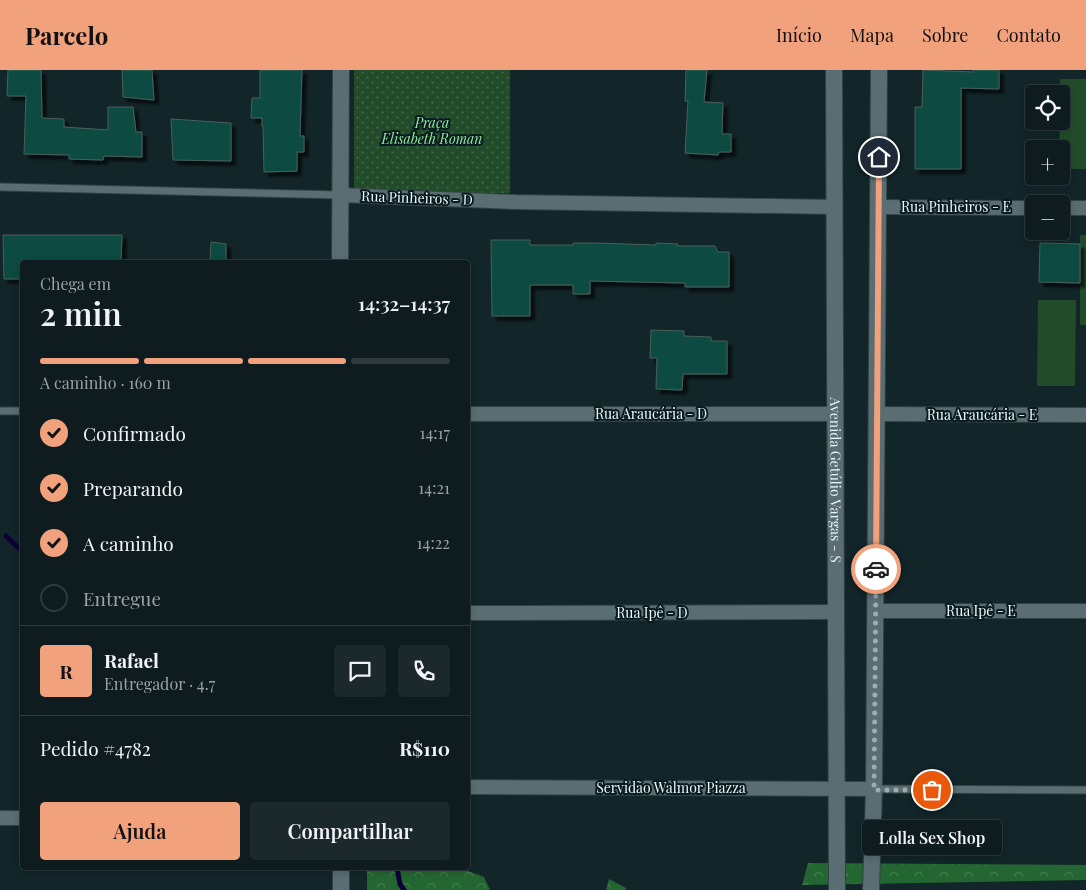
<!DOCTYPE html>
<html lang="pt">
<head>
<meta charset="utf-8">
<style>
  :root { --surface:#0e1c1f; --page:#1c292c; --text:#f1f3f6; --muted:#9ba1a4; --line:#2e3a3d; --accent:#f1a17c }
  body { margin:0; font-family:"Playfair Display",serif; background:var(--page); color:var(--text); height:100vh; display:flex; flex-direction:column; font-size:19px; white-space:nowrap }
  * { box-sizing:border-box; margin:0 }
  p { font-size:16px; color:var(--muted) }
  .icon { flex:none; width:28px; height:28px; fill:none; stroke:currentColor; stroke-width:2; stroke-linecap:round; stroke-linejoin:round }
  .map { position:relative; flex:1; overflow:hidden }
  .sheet { position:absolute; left:20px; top:190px; width:450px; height:610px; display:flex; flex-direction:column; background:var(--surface); border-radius:5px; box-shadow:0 2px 8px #0003,0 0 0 1px var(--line) }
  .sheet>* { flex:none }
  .tools { position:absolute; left:1025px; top:15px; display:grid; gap:10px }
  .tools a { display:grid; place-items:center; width:45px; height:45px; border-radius:5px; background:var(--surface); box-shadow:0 2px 8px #0003,0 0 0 1px var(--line); font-size:25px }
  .pin { position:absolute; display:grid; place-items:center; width:42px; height:42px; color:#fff; margin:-21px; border:2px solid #fff; border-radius:50%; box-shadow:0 1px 5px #0007 }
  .courier { position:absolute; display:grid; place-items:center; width:50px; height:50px; margin:-25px; border:4px solid #f1a17c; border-radius:50%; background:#fff; color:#222; box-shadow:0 1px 6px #0007 }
  .bubble { position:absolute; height:35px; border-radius:5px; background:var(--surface); box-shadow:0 2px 8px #0003,0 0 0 1px var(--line); font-size:16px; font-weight:600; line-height:35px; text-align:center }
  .headline em { font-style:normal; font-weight:600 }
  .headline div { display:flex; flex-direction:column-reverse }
  .headline { display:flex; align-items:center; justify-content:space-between; height:85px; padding:0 20px }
  h1 { font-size:32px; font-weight:600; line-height:38px }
  .bar { display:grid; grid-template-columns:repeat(4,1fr); gap:8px 5px; align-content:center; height:60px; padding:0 20px }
  .bar i { height:6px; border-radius:4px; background:var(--line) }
  .bar .current { background:var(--accent) }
  .bar p { grid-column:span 4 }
  .line { display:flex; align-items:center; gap:12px; padding:0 20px; border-top:1px solid var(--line) }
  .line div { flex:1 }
  .round { display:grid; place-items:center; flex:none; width:52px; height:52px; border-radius:5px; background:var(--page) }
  ol { padding:0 20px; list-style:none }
  li { display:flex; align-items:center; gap:15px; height:55px }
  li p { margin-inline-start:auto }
  li .icon { padding:5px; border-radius:50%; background:var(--accent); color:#111; stroke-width:4 }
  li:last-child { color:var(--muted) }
  li i { width:28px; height:28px; border:2px solid var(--line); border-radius:50% }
  .button { display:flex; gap:10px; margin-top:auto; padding:10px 20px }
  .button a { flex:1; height:58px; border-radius:5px; background:var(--accent); color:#111; font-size:20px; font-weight:600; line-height:58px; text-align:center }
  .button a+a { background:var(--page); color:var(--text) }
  header { display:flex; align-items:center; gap:30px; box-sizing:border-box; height:70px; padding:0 25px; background:var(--accent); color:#111 }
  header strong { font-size:24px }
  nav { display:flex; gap:28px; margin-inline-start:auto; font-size:18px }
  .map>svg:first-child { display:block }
  .forest { fill:url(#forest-crowns) }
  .park { fill:url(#park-dots) }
  .garden { fill:#224c29 }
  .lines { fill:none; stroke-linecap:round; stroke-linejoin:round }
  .stream { stroke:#0d0039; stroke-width:5 }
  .building { fill:#084c43; stroke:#4b5f5b; filter:url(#shadow) }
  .service-casing { stroke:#334144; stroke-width:9 }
  .minor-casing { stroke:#334144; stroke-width:16 }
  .tertiary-casing { stroke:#334144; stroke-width:18 }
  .service { stroke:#596d72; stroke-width:7 }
  .minor { stroke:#596d72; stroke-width:14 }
  .tertiary { stroke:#596d72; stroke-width:16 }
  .done { stroke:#9eadb0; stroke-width:5; stroke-dasharray:0 9 }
  .route { stroke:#f1a17c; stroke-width:6 }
  .labels { text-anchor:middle; stroke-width:4; stroke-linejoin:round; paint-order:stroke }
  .park-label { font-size:14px; font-style:italic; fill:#90e99b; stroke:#091b1f }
  .street-label { font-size:14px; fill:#eaf6f9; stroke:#091b1f }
</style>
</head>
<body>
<header>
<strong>Parcelo</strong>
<nav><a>Início</a><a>Mapa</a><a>Sobre</a><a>Contato</a></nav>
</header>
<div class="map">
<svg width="1086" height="820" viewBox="0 0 1086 820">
  <defs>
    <pattern id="forest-crowns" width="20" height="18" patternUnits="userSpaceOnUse" patternTransform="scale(1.25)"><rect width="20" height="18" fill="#246631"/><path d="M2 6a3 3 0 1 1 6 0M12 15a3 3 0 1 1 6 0" fill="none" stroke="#447c50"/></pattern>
    <pattern id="park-dots" width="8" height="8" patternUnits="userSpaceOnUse" patternTransform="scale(1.25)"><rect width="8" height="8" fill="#224c29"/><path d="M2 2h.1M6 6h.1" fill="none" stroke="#426649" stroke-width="1.8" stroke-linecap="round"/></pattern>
    <filter id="shadow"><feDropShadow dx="4.5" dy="4.5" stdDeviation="1" flood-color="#0009"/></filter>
  </defs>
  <rect width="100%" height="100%" fill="#122529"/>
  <path class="forest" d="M 808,793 L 1086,795 L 1086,810 L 802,815 Z
    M 367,798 L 460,798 L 484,807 L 490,820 L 367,820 Z
    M 609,809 L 626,818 L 626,820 L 606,820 Z"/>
  <path class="park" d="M 354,0 L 510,0 L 510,123 L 354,123 Z"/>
  <path class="garden" d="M 1060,9 L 1086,9 L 1086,99 L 1061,99 L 1061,79 L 1059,79 L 1060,51 L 1061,51 Z
    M 1080,165 L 1086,165 L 1086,255 L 1080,255 Z
    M 1038,230 L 1076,230 L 1075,316 L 1037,316 Z"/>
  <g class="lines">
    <path class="stream" d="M 6,466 L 22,481
      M 397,798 L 400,814 L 404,820"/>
  </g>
  <path class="building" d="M 8,0 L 41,0 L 42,48 L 64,49 L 64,57 L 108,60 L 108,37 L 133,37 L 136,62 L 142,62 L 142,87 L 104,86 L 103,90 L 69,89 L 69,85 L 24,84 L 26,26 L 7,26 Z
    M 122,0 L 152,0 L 154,30 L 123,27 Z
    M 260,0 L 302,0 L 300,66 L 304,66 L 304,82 L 297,82 L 297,101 L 264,102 L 263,56 L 262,56 L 262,48 L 251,48 L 252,28 L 260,28 Z
    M 686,0 L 707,0 L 704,32 L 723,33 L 722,64 L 731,64 L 731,82 L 719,82 L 718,85 L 685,83 L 688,31 L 685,31 Z
    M 923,0 L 973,2 L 974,0 L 999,0 L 999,19 L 961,18 L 961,99 L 915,99 L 915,37 L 922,37 Z
    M 171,49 L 231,53 L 231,91 L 173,90 Z
    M 3,165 L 122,165 L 121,192 L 22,192 L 22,209 L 4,209 Z
    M 491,170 L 530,170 L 530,175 L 573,175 L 573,173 L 596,173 L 656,175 L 656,173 L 678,174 L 677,176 L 715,176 L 718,182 L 729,182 L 729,217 L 685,217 L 685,213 L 590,211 L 590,224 L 573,224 L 573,215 L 530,215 L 530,246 L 492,246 Z
    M 211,172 L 226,174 L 226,192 L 210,192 Z
    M 1040,173 L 1080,174 L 1080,213 L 1039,212 Z
    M 651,260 L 684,261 L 684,266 L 711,267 L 711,271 L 727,271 L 727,304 L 683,304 L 682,320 L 656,319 L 657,288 L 650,288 Z"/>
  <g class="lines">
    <g class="service-casing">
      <path id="service" d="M 0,117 L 340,125
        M 0,341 L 22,341
        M 875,719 L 1086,720"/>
    </g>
    <g class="minor-casing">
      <path id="minor" d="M 340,125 L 515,132 L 834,137
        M 878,137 L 1034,138
        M 1061,138 L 1086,138
        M 468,344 L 835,344
        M 877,344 L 1086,345
        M 876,541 L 1086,541
        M 468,543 L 836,542
        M 468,717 L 874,719
        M 0,748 L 22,748"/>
    </g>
    <g class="tertiary-casing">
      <g id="tertiary">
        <path id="s1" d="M 834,0 L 837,820"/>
        <path d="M 340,192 L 341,0"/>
        <path d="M 341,820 L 341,798"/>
        <path d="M 871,820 L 874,719 L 879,0"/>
      </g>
    </g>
    <use href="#service" class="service"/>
    <use href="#minor" class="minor"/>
    <use href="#tertiary" class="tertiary"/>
  </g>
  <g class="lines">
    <path class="done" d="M 876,499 L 874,720 L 932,720"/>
    <path class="route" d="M 876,499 L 879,87"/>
  </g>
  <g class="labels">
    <g class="park-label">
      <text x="432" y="58">Praça<tspan x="432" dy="16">Elisabeth Roman</tspan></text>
    </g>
    <g class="street-label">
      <text transform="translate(417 128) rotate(2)" y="5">Rua Pinheiros - D</text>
      <text x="956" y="142">Rua Pinheiros - E</text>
      <text x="651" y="349">Rua Araucária - D</text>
      <text x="982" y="350">Rua Araucária - E</text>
      <text dy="5" stroke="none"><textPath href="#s1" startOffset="410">Avenida Getúlio Vargas - S</textPath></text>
      <text x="981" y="546">Rua Ipê - E</text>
      <text x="652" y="548">Rua Ipê - D</text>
      <text x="671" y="723">Servidão Walmor Piazza</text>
    </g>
  </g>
</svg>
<div class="tools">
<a><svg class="icon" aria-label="locate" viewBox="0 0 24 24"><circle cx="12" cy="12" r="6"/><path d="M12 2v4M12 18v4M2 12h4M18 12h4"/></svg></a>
<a>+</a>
<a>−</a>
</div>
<div class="pin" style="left:932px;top:720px;background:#ea580c"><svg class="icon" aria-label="bag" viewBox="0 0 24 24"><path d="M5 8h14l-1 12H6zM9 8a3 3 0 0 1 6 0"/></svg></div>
<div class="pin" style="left:879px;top:87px;background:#1f2937"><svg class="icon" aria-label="home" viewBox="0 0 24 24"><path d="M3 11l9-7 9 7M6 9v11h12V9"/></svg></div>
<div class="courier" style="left:876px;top:499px"><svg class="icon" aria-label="car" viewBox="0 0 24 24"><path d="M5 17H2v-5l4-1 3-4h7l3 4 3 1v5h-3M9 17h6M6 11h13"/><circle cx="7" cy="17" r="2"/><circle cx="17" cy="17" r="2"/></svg></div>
<div class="bubble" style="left:862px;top:750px;width:140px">Lolla Sex Shop</div>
<section class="sheet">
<div class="headline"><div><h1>2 min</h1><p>Chega em</p></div><em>14:32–14:37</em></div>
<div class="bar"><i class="current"></i><i class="current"></i><i class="current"></i><i></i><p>A caminho · 160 m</p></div>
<ol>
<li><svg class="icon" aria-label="check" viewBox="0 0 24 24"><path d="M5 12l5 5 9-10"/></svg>Confirmado<p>14:17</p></li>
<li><svg class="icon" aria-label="check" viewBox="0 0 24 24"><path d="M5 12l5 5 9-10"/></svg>Preparando<p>14:21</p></li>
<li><svg class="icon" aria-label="check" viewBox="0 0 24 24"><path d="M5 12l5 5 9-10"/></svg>A caminho<p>14:22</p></li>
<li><i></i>Entregue</li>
</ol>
<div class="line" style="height:90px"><b class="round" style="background:var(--accent);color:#111">R</b><div><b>Rafael</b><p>Entregador · 4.7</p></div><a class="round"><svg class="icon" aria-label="chat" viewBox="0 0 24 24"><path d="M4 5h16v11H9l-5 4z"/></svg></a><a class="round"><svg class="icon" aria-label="phone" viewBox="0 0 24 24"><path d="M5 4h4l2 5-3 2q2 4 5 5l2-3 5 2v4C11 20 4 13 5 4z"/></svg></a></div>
<div class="line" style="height:65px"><div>Pedido #4782</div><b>R$110</b></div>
<div class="button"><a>Ajuda</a><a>Compartilhar</a></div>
</section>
</div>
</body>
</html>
